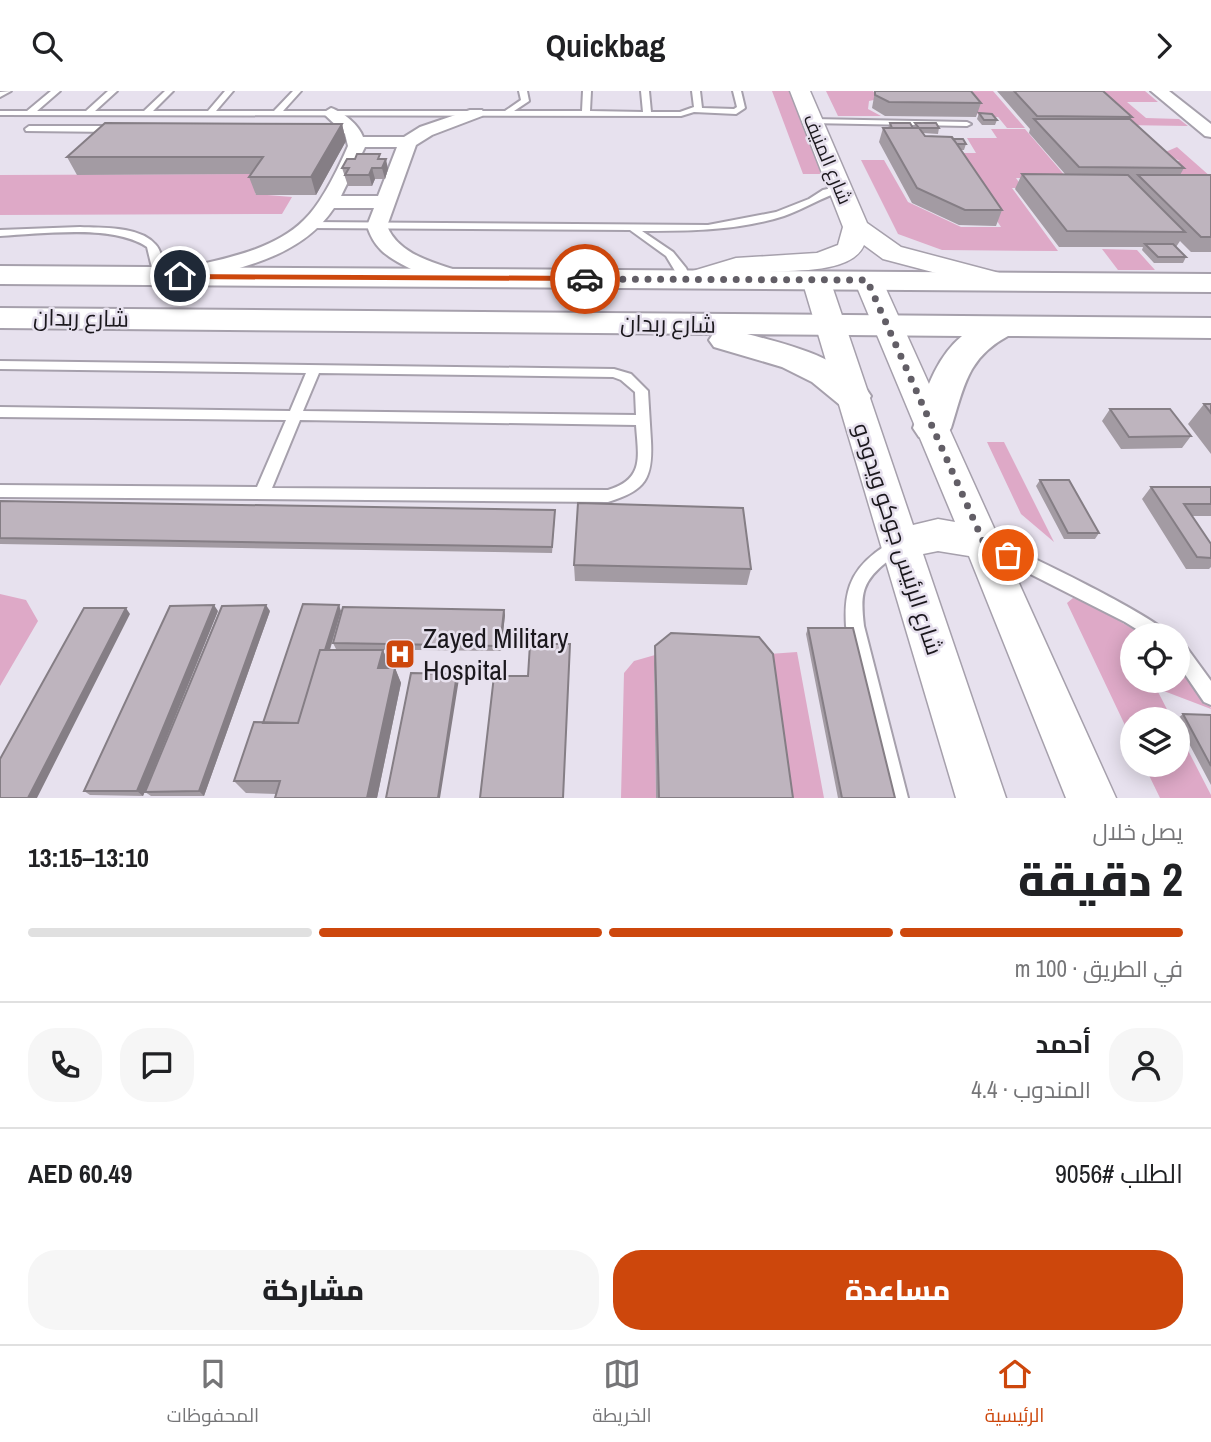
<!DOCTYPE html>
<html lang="ar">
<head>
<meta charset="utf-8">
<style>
  :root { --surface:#fff; --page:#f6f6f6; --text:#202124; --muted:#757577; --line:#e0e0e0; --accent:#cd470c }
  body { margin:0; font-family:"Archivo Narrow",Cairo,sans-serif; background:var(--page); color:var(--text); direction:rtl; height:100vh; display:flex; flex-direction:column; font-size:26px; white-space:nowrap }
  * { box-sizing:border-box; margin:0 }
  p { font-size:23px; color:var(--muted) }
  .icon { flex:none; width:38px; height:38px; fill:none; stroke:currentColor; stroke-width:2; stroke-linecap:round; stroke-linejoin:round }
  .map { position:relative; height:707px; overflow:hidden; direction:ltr }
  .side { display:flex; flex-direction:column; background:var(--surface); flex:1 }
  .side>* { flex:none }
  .buttons { position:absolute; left:1120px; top:532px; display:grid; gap:14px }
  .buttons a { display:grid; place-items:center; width:70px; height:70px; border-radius:50%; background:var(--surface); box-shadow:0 4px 18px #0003; font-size:35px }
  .pin { position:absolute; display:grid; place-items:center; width:60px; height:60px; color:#fff; margin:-30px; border:4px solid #fff; border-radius:50%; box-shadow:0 2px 7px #0007 }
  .courier { position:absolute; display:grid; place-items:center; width:70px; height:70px; margin:-35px; border:5px solid #cd470c; border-radius:50%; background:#fff; color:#222; box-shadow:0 2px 9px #0007 }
  .head em { font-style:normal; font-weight:800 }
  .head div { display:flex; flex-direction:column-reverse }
  .head { display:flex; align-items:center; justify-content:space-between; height:119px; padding:0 28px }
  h1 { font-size:46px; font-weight:800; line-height:52px }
  .bar { display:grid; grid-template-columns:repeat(4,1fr); gap:10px 7px; align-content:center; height:84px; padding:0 28px }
  .bar i { height:9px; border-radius:5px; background:var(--line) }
  .bar .active { background:var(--accent) }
  .bar p { grid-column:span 4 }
  .line { display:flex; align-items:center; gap:18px; padding:0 28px; border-top:2px solid var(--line) }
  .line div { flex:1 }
  .round { display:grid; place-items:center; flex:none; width:74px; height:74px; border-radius:28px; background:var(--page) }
  .primary-button { display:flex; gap:14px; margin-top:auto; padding:14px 28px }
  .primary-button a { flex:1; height:80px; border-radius:28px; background:var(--accent); color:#fff; font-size:28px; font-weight:800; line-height:80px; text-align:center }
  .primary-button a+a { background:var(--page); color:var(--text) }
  header { display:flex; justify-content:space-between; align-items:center; height:91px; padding:0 28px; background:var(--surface); font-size:32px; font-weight:800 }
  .menu { display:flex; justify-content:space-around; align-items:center; height:98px; border-top:2px solid var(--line); background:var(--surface); font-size:19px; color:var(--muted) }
  .menu a { display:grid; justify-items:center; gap:4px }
  .menu .active { color:var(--accent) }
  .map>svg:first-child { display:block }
  .green { fill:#dea9c7 }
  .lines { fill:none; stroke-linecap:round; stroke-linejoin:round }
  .service-casing { stroke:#a6a0ac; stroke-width:4 }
  .minor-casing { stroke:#a6a0ac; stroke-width:4 }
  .tertiary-casing { stroke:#a6a0ac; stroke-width:3 }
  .secondary-casing { stroke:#a6a0ac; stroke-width:4 }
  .service { fill:#fff; fill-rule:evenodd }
  .minor { fill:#fff; fill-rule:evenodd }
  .tertiary { fill:#fff; fill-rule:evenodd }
  .secondary { fill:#fff; fill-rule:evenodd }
  .wall { fill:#a39ba3 }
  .shaded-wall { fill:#857e85 }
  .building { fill:#beb4be; stroke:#857e85; stroke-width:2 }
  .route { fill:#cd470c }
  .done { stroke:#625e66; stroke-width:7; stroke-dasharray:0 12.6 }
  .labels { text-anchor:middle; stroke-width:5; stroke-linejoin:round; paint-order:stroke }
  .far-street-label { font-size:19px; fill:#1b181d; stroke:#e7e1ee }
  .street-label { font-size:23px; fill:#1b181d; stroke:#e7e1ee }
  .near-poi-label { font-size:28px; fill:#1b181d; stroke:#e7e1ee; text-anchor:start }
</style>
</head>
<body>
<header><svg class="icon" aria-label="forward" viewBox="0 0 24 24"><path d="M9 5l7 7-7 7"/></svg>Quickbag<svg class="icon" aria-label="search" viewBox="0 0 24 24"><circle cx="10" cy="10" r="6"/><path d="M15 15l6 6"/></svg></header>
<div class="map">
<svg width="1211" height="707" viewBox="0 0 1211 707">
  <rect width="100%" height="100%" fill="#e7e1ee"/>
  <path class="green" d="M 772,0 L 792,0 L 827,83 L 803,83 Z
    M 826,0 L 873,0 L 878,8 L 869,10 L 868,18 L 881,25 L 838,25 Z
    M 960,0 L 993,0 L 1025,37 L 1007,37 L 998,26 L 980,26 Z
    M 1085,0 L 1145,0 L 1158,11 L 1127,11 L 1146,27 L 1179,28 L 1188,35 L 1122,34 Z
    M 991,38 L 1025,38 L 1067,87 L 1016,87 L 1023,97 L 1012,97 L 1058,160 L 942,159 L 898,143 L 861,69 L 884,69 L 908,111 L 961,136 L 1001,136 L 952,62 L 976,62 L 967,47 L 997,47 Z
    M 1177,56 L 1211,86 L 1176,88 L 1156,70 L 1180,70 L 1163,62 Z
    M 269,83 L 255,103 L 292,106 L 282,123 L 0,124 L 0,84 Z
    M 1102,158 L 1137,159 L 1155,179 L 1118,179 Z
    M 987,351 L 1004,351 L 1054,451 L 1021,423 Z
    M 0,503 L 26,509 L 38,530 L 0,595 Z
    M 1073,507 L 1084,509 L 1143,544 L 1132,544 L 1132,590 L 1178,590 L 1178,570 L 1204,599 L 1211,618 L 1156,597 L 1172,628 L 1132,628 L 1132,649 L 1067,512 Z
    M 669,560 L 654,573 L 656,707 L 621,707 L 624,582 L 634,570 Z
    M 797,561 L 824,707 L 783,707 L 754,564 Z
    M 1178,640 L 1211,704 L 1211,707 L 1160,707 L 1144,674 L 1178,674 Z"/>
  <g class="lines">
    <g class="service-casing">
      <path id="service" d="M 11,0 L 0,6 L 0,1 Z
        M 51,0 L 60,0 L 37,20 L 86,20 L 108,0 L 117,0 L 95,20 L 144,20 L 165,0 L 173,0 L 153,20 L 208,20 L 225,0 L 233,0 L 216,20 L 274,20 L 293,0 L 301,0 L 283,20 L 505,20 L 521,9 L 519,0 L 527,0 L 529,10 L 514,20 L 582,20 L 583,0 L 591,0 L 590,20 L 643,21 L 641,0 L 649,0 L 651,21 L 680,21 L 694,16 L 692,0 L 700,0 L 702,17 L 734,18 L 737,16 L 733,0 L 741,0 L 745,17 L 736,23 L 694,21 L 681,25 L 0,24 L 0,20 L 27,20 Z
        M 812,28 L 967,31 L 971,33 L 967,35 L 809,32 L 808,30 Z
        M 29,35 L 115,35 L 119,38 L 115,41 L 26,40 L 25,38 Z
        M 841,95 L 844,96 L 844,100 C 823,105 805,118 784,125 C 738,140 689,140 642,140 L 673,161 L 686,177 L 691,188 L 685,191 L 681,190 L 666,165 L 630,139 L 311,137 L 306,134 L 311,131 L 708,134 L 776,121 L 809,108 L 823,99 Z
        M 80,136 C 102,137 139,135 155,153 C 163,161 163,175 164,185 L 159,188 L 154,185 L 147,156 C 113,133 41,143 0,145 L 0,139 Z
        M 0,270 L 614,278 L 631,283 L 648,300 C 649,318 650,333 651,350 C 653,388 645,400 608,411 L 0,406 L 0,394 L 257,396 L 286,329 L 0,326 L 0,316 L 290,320 L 306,282 L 0,278 ZM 319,282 L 613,286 L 621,289 L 635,301 L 636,324 L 303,320 ZM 300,329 L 636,334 C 638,365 645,388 608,399 L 272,397 Z
        M 898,448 L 904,449 L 906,454 C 902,461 895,465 889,469 C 862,490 860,502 864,535 L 908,707 L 888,707 L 846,535 C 844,504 849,482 875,462 C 882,457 889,451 898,448 Z
        M 991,449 C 1015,456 1162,529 1169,544 L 1146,544 L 1125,531 L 985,460 L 983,455 L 985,450 Z
        M 1178,551 L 1184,553 L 1211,590 L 1211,614 L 1204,611 L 1178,573 Z"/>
    </g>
    <g class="minor-casing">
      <path id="minor" d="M 1151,0 L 1169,0 L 1211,33 L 1211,46 L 1205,45 Z
        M 331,17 C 343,21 359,34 363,46 L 404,46 L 420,36 L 470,19 L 482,19 L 484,22 L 482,25 L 432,44 L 416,54 L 387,135 C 399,165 437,172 464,182 L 467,187 L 464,192 C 445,196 395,173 381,159 C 374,152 370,144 367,135 L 374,117 L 334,117 C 300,168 236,178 180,192 L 172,190 L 169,185 L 172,180 C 215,169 271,162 304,129 C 321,113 338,78 348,55 L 345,43 L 323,22 ZM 365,56 L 397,56 L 378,105 L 341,105 Z"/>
    </g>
    <g class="tertiary-casing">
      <path id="tertiary" d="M 790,0 L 810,0 L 867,132 L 901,156 L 1007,184 L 1011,190 L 1007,196 L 997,198 L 883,168 L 864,154 C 849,189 769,176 738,183 C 720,187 705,198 686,194 L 682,188 L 686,182 L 736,167 L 817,162 L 838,154 L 843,136 Z
        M 816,181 L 826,183 L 830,189 L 913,434 L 938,428 L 955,431 L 854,189 L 858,183 L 868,181 L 878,183 L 882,189 L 1116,707 L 1066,707 L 969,465 L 938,460 L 923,463 L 1006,707 L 956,707 L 802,189 L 806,183 Z"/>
    </g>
    <g class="secondary-casing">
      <path id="secondary" d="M 0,175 L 1211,183 L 1211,201 L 0,193 Z
        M 0,217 L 1211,227 L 1211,247 L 1008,245 C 967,267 964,296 951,337 L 945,346 L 932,350 L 919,346 L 913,337 C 925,304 934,268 962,245 L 747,243 C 786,253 849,268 871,305 L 866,314 L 853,317 L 840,314 L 812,291 L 782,276 L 714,256 L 709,249 L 713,243 L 0,237 Z"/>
    </g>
    <use href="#service" class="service"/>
    <use href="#minor" class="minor"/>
    <use href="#tertiary" class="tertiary"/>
    <use href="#secondary" class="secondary"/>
  </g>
  <path class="wall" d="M 875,0 L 981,12 L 976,26 L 885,25 L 872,17 Z
    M 997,0 L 1103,0 L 1132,26 L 1130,29 L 1184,77 L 1180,84 L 1211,84 L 1211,161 L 1191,161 L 1180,150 L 1176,156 L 1186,166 L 1183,172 L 1154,172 L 1142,159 L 1143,156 L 1059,156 L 1015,98 L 1022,83 L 1065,83 L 1029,42 L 1030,38 Z
    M 979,22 L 997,29 L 995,34 L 982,34 L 977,28 Z
    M 890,32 L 914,37 L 915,32 L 939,37 L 938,43 L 923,42 L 925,45 L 953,48 L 966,53 L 964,59 L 961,59 L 1002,119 L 996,135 L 959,134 L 912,112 L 879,51 L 883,37 L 888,37 Z
    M 342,33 L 346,50 L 316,104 L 256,104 L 249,86 L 251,83 L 77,84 L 67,66 Z
    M 381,68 L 388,78 L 385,88 L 375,88 L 372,95 L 348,95 L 342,77 Z
    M 1204,313 L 1211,313 L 1211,363 L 1188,333 Z
    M 1110,318 L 1191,345 L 1182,357 L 1121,358 L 1102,330 Z
    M 1040,389 L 1099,442 L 1095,448 L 1064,448 L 1036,395 Z
    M 1151,396 L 1211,396 L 1211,425 L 1192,425 L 1211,453 L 1211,476 L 1209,478 L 1186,478 L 1142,408 Z
    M 0,410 L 555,419 L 555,425 L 552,462 L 0,453 Z
    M 574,474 L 751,478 L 747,494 L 575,490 Z
    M 504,519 L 505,524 L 501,560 L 336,558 L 333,552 Z
    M 218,520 L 143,705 L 90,704 L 84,700 Z
    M 270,520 L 204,705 L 151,705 L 145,701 Z
    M 341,520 L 330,559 L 383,559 L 389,574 L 388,577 L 395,577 L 401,592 L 377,707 L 275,707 L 276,703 L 246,702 L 234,690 L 263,632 Z
    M 808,537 L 895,707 L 838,707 L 806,543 Z
    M 655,555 L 793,707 L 656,707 L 654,573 Z
    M 1183,623 L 1211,624 L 1211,694 L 1178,632 L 1178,628 L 1177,628 Z"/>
  <path class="shaded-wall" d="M 342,33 L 346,50 L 316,104 L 311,86 Z
    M 386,68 L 388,78 L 385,88 L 382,77 Z
    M 372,77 L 375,88 L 372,95 L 369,84 Z
    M 214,514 L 218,520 L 143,705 L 137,700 Z
    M 266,514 L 270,520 L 204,705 L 199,700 Z
    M 339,514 L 341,520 L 306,639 L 302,634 Z
    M 126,517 L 130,523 L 37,707 L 28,707 Z
    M 504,519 L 505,524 L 501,560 L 500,555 Z
    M 383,559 L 389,574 L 385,592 L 378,577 Z
    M 395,577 L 401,592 L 377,707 L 367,707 Z
    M 457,583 L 459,588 L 440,707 L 438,707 Z"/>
  <path class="building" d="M 875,0 L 971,0 L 981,12 L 889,11 L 875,4 Z
    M 1014,0 L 1103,0 L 1132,26 L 1037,25 Z
    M 979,22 L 992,23 L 997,29 L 984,29 Z
    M 1034,28 L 1130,28 L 1184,77 L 1079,76 Z
    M 105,32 L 342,33 L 311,86 L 249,86 L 263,66 L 67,66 Z
    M 890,32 L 910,32 L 913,37 L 892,37 Z
    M 915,32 L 936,32 L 939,37 L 919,37 Z
    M 883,37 L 919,37 L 925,45 L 952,46 L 1002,119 L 965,119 L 917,97 Z
    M 953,48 L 963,48 L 966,53 L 957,53 Z
    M 357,63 L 380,63 L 378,68 L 386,68 L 382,77 L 372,77 L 369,84 L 345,84 L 349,77 L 342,77 L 347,68 L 355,68 Z
    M 1022,83 L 1128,84 L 1185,141 L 1067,140 Z
    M 1138,84 L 1211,84 L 1211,146 L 1201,146 Z
    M 1145,153 L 1173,153 L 1186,166 L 1158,166 Z
    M 1204,313 L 1211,313 L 1211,322 Z
    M 1110,318 L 1170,318 L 1191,345 L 1129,346 Z
    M 1040,389 L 1069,389 L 1099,442 L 1068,442 Z
    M 1151,396 L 1211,396 L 1211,413 L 1184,413 L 1211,453 L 1211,467 L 1197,466 Z
    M 0,410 L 555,419 L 552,456 L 0,447 Z
    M 578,412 L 743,417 L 751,478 L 574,474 Z
    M 303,513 L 339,514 L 325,559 L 320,559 L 298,632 L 263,632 Z
    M 214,514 L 137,700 L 84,700 L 170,515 Z
    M 266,514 L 199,700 L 145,701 L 222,515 Z
    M 343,516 L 504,519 L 500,555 L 333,552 Z
    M 84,517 L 126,517 L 28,707 L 0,707 L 0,668 Z
    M 808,537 L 853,537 L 895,707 L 842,707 Z
    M 671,542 L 759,546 L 773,563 L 793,707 L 659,707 L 655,555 Z
    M 530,553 L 570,553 L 563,707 L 480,707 L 494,585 L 528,585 Z
    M 320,559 L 383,559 L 378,577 L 395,577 L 367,707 L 275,707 L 280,690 L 234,690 L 254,631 L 298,632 Z
    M 411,582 L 457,583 L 438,707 L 386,707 Z
    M 1183,623 L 1211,624 L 1211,675 Z"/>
  <path class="route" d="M 177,183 L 585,185 L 589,188 L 585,190 L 180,188 L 177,187 Z"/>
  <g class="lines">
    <path class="done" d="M 585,188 L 867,189 L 984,452 L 1008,464"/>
  </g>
  <defs>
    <g id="hospital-square" transform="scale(1.575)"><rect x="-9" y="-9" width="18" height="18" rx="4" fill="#cd470c" stroke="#e7e1ee"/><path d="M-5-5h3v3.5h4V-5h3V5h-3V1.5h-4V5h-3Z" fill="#fff"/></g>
  </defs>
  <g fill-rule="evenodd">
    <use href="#hospital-square" x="400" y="563"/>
  </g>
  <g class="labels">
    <g class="far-street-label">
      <text transform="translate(828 68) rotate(67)" y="7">شارع المنيف</text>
    </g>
    <g class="street-label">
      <text transform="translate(81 227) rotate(1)" y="8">شارع ربدان</text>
      <text transform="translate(668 233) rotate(1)" y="8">شارع ربدان</text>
      <text transform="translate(898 448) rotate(72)" y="8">شارع الرئيس جوكو ويدودو</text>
    </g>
    <g class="near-poi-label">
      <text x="423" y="557">Zayed Military<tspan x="423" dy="32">Hospital</tspan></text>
    </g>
  </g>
</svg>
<div class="buttons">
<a><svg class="icon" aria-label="locate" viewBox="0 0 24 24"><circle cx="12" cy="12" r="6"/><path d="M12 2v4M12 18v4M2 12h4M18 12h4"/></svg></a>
<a><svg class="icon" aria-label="layers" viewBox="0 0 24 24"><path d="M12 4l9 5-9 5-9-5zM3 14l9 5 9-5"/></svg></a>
</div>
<div class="pin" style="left:1008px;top:464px;background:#ea580c"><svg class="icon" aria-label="bag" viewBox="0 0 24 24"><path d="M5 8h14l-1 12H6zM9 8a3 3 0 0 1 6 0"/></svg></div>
<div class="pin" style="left:180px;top:185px;background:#1f2937"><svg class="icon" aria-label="home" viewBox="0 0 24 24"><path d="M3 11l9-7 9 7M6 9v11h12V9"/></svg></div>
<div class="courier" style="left:585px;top:188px"><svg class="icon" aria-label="car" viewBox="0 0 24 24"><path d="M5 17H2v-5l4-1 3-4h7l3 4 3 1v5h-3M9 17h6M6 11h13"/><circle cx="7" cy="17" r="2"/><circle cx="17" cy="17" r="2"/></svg></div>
</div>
<section class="side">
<div class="head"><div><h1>2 دقيقة</h1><p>يصل خلال</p></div><em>13:10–13:15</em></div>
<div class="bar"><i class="active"></i><i class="active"></i><i class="active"></i><i></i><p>في الطريق · 100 m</p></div>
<div class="line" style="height:126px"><a class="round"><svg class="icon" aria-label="person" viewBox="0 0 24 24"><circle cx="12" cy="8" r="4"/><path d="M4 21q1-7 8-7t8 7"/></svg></a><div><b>أحمد</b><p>المندوب · 4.4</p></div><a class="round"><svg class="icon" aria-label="chat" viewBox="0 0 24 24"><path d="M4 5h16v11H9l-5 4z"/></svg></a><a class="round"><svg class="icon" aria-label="phone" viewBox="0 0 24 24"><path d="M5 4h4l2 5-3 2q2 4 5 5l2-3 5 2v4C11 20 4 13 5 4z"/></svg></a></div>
<div class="line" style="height:91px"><div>الطلب #9056</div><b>AED 60.49</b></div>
<div class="primary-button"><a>مساعدة</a><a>مشاركة</a></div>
</section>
<nav class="menu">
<a class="active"><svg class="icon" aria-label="home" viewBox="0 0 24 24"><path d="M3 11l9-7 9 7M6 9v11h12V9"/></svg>الرئيسية</a>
<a><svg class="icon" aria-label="map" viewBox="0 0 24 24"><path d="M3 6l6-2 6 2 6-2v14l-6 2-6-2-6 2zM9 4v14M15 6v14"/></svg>الخريطة</a>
<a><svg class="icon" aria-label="saved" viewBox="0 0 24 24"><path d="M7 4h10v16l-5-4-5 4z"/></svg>المحفوظات</a>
</nav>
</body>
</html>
